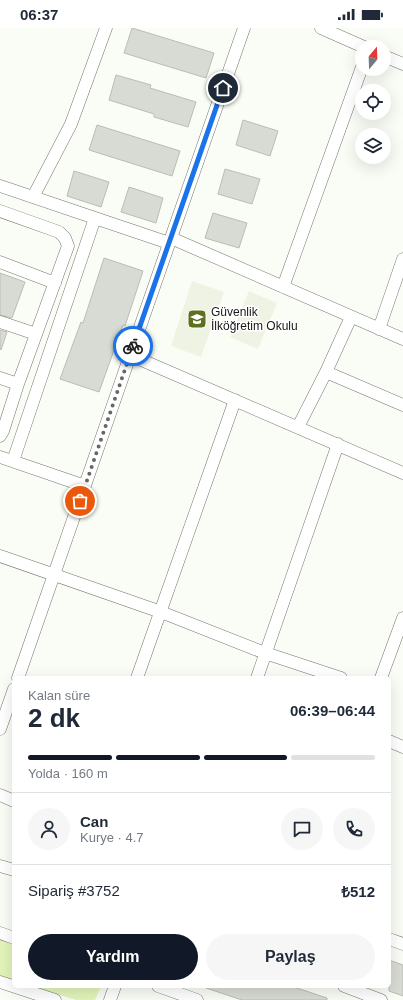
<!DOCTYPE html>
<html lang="tr">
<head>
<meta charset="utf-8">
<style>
  :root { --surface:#fff; --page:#f6f6f7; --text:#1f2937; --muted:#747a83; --line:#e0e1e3; --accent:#111827 }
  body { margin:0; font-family:Arial,sans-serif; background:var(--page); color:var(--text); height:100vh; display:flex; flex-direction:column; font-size:15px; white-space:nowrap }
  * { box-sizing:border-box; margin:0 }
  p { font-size:13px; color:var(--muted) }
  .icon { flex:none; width:22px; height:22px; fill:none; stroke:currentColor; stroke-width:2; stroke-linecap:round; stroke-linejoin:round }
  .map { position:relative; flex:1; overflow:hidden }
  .panel { position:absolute; left:12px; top:648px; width:379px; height:312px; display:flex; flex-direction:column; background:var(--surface); border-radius:6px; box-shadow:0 4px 16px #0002 }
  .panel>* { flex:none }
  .needle { width:26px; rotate:19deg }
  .buttons { position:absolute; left:355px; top:12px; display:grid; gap:8px }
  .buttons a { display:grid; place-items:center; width:36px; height:36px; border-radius:50%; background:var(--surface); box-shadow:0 4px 16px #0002; font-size:20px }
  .pin { position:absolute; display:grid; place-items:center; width:34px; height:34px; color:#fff; margin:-17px; border:2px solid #fff; border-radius:50%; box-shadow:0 1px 4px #0007 }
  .courier { position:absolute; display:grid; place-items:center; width:40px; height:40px; margin:-20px; border:3px solid #1a73e8; border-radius:50%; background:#fff; color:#222; box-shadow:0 1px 5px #0007 }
  .overview em { font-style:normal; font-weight:700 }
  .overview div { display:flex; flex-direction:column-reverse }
  .overview { display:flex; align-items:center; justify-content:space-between; height:68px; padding:0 16px }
  h1 { font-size:26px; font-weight:700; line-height:30px }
  .bar { display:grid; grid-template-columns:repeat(4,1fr); gap:6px 4px; align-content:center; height:48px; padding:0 16px }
  .bar i { height:5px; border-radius:3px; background:var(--line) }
  .bar .selected { background:var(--accent) }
  .bar p { grid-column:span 4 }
  .line { display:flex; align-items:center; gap:10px; padding:0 16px; border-top:1px solid var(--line) }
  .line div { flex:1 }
  .round { display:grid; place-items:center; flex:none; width:42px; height:42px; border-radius:21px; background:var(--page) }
  .cta { display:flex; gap:8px; margin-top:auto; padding:8px 16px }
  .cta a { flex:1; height:46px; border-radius:24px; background:var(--accent); color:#fff; font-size:16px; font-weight:700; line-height:46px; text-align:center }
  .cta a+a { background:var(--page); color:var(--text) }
  .status { display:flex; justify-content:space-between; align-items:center; height:28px; padding:0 20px; background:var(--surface); direction:ltr }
  .status svg { height:11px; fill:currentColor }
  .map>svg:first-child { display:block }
  .built { fill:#eef3e3 }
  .green { fill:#e2f4b9 }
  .building { fill:#d8dbd3; stroke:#babdb5 }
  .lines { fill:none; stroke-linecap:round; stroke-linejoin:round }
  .minor-casing { stroke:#747770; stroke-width:13 }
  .minor { stroke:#fff; stroke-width:12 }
  .done { stroke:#676864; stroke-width:4; stroke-dasharray:0 7.2 }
  .route { stroke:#1a73e8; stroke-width:5 }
  .labels { text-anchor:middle; stroke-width:3; stroke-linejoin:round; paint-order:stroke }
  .poi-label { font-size:12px; fill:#181816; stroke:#fff; text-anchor:start }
</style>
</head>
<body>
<div class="status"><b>06:37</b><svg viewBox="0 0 49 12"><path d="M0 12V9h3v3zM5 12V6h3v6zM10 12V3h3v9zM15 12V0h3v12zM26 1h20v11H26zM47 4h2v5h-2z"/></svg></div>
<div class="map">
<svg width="403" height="972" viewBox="0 0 403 972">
  <rect width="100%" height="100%" fill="#fafdf5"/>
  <path class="built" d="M 192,253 L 224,264 L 201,329 L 171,318 Z
    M 249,263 L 277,275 L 258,321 L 230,309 Z"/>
  <path class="green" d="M 0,911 L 14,916 L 14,952 L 0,948 Z
    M 32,958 L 101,958 L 95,972 L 76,972 Z"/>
  <path class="building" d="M 132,0 L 214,25 L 206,50 L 124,25 Z
    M 116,47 L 151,57 L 150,60 L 196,74 L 188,99 L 154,89 L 154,86 L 109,72 Z
    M 243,92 L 278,103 L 270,128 L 236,117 Z
    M 97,97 L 180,123 L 172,148 L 89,122 Z
    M 225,141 L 260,151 L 252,176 L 218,166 Z
    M 74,143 L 109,154 L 101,179 L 67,168 Z
    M 129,159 L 163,170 L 156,195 L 121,184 Z
    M 213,185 L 247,195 L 239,220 L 205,210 Z
    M 104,230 L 143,243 L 125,298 L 123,297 L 99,364 L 60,351 L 81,294 L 83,295 Z
    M 0,245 L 25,254 L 12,290 L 0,287 Z
    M 0,302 L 7,304 L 1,322 L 0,321 Z
    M 389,932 L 403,937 L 403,968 L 389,963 Z
    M 206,958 L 291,958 L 327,970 L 327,972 L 242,972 L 206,960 Z"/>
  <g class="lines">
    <g class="minor-casing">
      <path id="minor" d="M 321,0 L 364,19
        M 384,28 L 403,36
        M 0,158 L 169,215
        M 33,169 L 71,96 L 106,0
        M 0,183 L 59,204 L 65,210 L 68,218 L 18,356 L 3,403 L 0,408
        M 171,210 L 403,311
        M 0,234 L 55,255
        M 283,259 L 362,39
        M 0,294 L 36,306
        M 379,301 L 403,231
        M 130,327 L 403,445
        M 326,344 L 403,377
        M 0,350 L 18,356
        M 298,399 L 326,344 L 351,289
        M 0,429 L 85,458
        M 13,433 L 95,190
        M 0,528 L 161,584 L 265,625 L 341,650
        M 18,650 L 244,0
        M 137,650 L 235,372
        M 257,650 L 338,416
        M 381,650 L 403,590
        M 0,701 L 14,661
        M 389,713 L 403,719
        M 0,767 L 14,773
        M 0,838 L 14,842
        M 0,905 L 14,910
        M 389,911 L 403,916
        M 0,954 L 55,972
        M 158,958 L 197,972
        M 344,958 L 381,972
        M 110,972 L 115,958"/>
    </g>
    <use href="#minor" class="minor"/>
  </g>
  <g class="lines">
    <path class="done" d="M 80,473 L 133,318"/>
    <path class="route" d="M 133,318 L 223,60"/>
  </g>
  <defs>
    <g id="school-square" transform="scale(1)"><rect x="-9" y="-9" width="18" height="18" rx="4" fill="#5d701d" stroke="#fff"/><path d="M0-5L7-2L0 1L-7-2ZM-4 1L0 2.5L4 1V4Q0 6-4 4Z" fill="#fff"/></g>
  </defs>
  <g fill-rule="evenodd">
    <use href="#school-square" x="197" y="291"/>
  </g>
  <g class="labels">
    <g class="poi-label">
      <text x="211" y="288">Güvenlik<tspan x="211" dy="14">İlköğretim Okulu</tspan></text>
    </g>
  </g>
</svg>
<div class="buttons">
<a><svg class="needle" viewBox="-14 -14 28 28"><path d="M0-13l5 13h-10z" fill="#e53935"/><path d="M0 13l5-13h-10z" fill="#747a83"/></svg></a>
<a><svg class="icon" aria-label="locate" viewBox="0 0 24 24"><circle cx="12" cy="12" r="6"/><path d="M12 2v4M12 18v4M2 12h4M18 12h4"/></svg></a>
<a><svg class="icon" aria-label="layers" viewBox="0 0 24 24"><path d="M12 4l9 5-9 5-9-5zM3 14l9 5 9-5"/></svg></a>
</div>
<div class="pin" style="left:80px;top:473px;background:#ea580c"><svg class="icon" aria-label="bag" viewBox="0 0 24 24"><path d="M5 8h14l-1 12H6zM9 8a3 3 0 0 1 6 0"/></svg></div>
<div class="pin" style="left:223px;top:60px;background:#1f2937"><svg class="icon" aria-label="home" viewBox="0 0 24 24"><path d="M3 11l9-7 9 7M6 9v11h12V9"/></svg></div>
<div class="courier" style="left:133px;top:318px"><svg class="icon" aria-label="bike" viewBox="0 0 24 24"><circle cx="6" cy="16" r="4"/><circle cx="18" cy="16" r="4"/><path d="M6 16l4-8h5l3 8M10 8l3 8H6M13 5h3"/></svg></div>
<section class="panel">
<div class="overview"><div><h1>2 dk</h1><p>Kalan süre</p></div><em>06:39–06:44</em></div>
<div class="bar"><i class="selected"></i><i class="selected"></i><i class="selected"></i><i></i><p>Yolda · 160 m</p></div>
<div class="line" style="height:72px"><a class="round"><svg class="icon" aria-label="person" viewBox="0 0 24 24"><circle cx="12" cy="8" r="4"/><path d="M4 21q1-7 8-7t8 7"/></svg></a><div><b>Can</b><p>Kurye · 4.7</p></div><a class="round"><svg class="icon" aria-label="chat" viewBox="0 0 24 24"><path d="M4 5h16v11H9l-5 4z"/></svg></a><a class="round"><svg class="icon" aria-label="phone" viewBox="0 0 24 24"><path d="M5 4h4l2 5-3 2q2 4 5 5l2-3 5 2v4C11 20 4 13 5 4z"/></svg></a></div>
<div class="line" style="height:52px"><div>Sipariş #3752</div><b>₺512</b></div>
<div class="cta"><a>Yardım</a><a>Paylaş</a></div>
</section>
</div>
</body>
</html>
